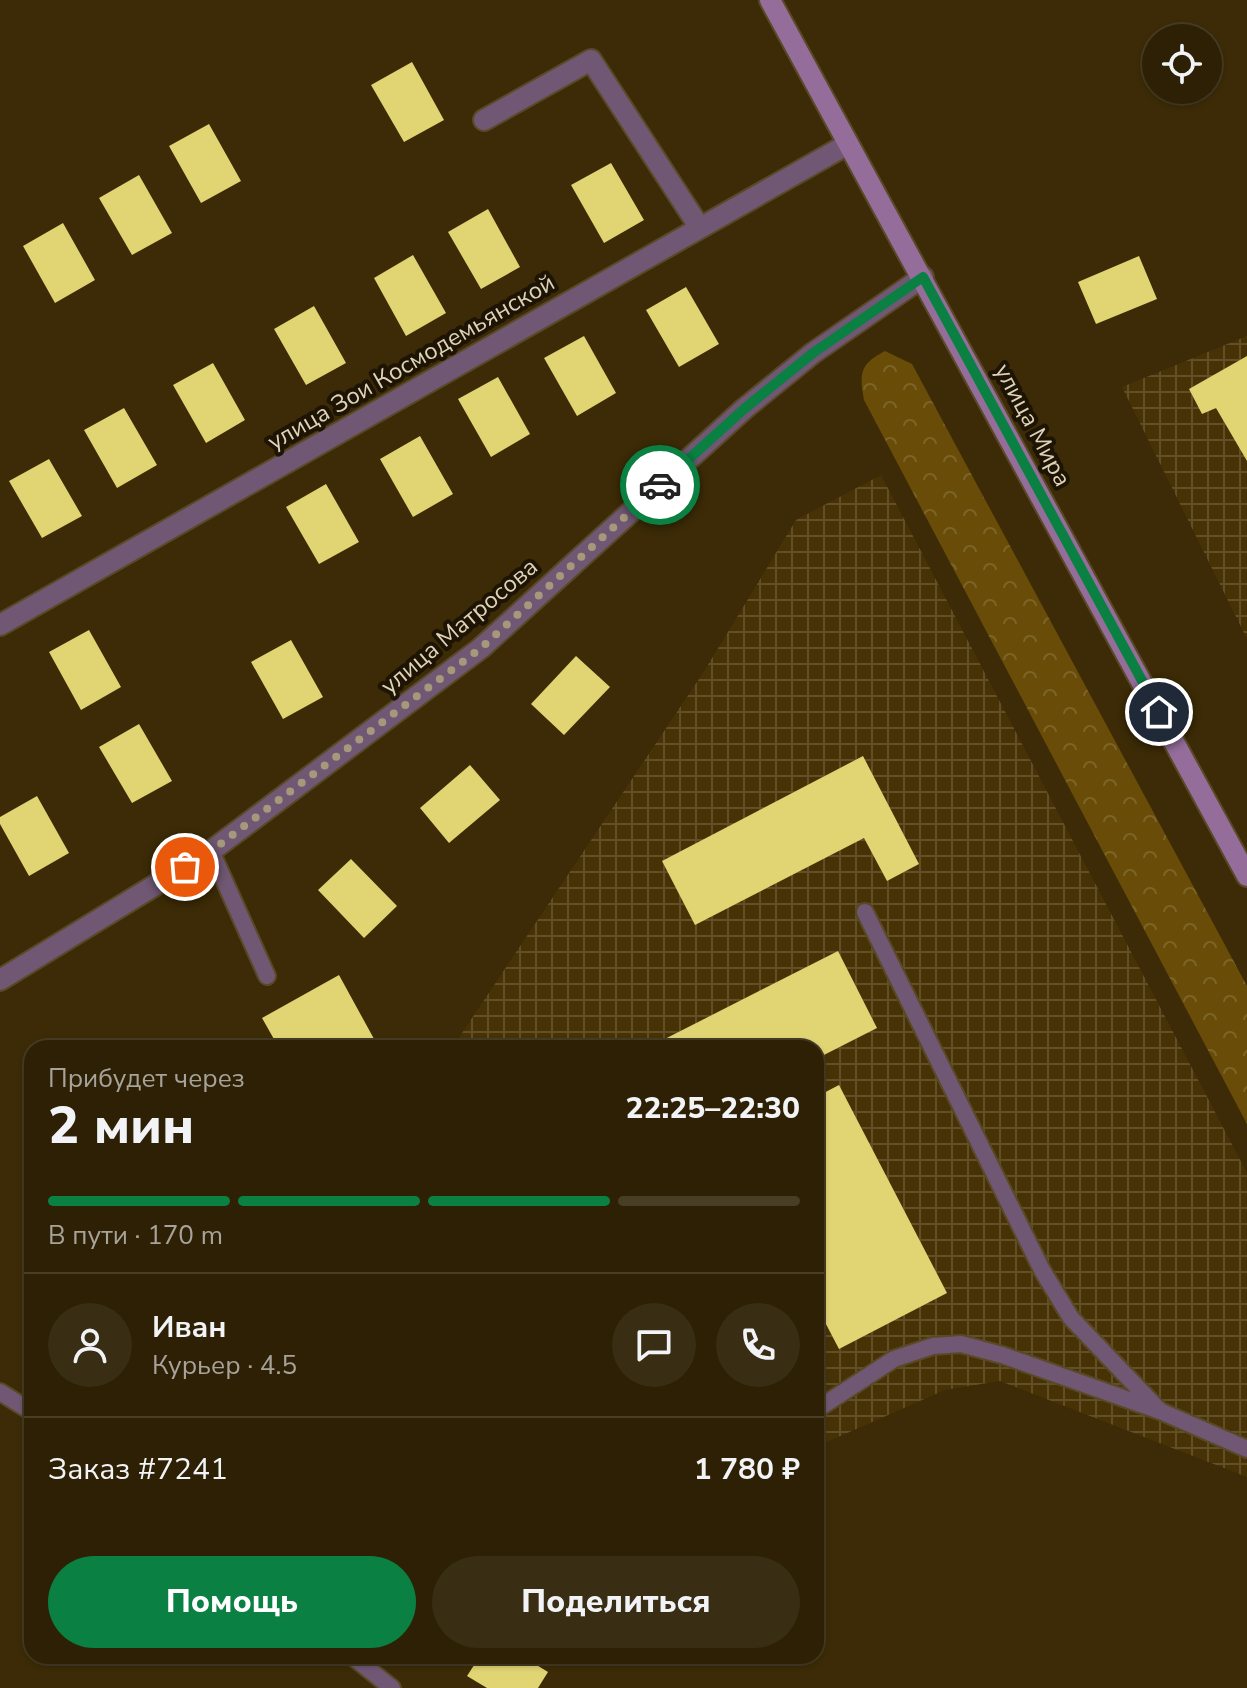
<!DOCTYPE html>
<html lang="ru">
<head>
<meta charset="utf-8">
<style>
  :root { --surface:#2d2004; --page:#392d13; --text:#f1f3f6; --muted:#a7a39a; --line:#483e26; --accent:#0b8043 }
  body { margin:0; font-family:"Nunito Sans",sans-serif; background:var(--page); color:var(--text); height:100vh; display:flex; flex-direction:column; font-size:30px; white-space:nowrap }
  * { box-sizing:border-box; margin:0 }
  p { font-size:26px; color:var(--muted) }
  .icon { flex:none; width:44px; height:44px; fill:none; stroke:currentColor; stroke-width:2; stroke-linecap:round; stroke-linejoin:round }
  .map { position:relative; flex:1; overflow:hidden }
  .details { position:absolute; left:24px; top:1040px; width:800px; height:624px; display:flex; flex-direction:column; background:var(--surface); border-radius:24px; box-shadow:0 2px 6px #0004,0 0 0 2px var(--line) }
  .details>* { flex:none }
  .controls { position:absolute; left:1142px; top:24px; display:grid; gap:16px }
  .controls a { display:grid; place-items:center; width:80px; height:80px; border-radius:50%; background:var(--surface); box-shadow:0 2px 6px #0004,0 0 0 2px var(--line); font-size:40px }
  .pin { position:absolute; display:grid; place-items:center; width:68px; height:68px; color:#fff; margin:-34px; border:4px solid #fff; border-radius:50%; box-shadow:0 2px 8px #0007 }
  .courier { position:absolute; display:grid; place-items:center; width:80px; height:80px; margin:-40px; border:6px solid #0b8043; border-radius:50%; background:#fff; color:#222; box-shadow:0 2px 10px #0007 }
  .head em { font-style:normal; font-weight:800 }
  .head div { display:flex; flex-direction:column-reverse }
  .head { display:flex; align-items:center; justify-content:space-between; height:136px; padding:0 24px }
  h1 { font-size:52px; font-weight:800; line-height:60px }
  .bar { display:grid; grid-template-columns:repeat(4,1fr); gap:12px 8px; align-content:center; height:96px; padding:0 24px }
  .bar i { height:10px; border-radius:6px; background:var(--line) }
  .bar .on { background:var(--accent) }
  .bar p { grid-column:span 4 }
  .line { display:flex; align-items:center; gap:20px; padding:0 24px; border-top:2px solid var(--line) }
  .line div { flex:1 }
  .round { display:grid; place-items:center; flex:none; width:84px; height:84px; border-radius:42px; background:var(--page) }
  .button { display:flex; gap:16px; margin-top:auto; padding:16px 24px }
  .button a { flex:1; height:92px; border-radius:48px; background:var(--accent); color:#fff; font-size:32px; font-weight:800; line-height:92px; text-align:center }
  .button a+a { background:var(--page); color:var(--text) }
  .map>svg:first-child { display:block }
  .industrial { fill:url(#industrial-grid) }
  .forest { fill:url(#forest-crowns) }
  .building { fill:#e0d473 }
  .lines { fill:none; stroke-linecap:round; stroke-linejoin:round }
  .lane-casing { stroke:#594926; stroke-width:20 }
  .street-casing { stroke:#594926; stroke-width:24 }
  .secondary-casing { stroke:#594926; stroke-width:24 }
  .lane { stroke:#705773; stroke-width:16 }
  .street { stroke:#705773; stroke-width:20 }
  .secondary { stroke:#946d9a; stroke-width:20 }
  .done { stroke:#a6987b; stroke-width:8; stroke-dasharray:0 14.4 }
  .route { stroke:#0b8043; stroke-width:10 }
  .labels { text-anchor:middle; stroke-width:8; stroke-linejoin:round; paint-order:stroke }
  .street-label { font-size:24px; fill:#dfd2ba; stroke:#1e1403 }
</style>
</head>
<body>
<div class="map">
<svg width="1247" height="1688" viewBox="0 0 1247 1688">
  <defs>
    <pattern id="industrial-grid" width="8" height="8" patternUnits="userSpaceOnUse" patternTransform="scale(2)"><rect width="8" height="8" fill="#463205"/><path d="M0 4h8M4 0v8" fill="none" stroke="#604f27"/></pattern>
    <pattern id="forest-crowns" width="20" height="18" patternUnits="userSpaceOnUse" patternTransform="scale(2)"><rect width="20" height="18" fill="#684c07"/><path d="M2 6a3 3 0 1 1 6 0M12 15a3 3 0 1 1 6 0" fill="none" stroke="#7d6529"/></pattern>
  </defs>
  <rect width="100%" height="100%" fill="#3c2b06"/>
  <path class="industrial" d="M 1247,336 L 1247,639 L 1122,387 Z
    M 881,475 L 1247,1173 L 1247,1477 L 1000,1381 L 945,1390 L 820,1445 L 816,1439 L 816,1048 L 452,1048 L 703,673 L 796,520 Z"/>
  <path class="forest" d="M 885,351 L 912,364 L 1247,986 L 1247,1124 L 864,400 C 859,373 860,364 885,351 Z"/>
  <path class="building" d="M 412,62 L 444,120 L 404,142 L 371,85 Z
    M 209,124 L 241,181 L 201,203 L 169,146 Z
    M 611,163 L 644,220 L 604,243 L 571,185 Z
    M 139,175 L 172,233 L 132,255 L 99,198 Z
    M 488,209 L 520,267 L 481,289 L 448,232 Z
    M 63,223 L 95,280 L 55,303 L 23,246 Z
    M 413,255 L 446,313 L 406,336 L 374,278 Z
    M 1139,256 L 1157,299 L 1096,324 L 1078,282 Z
    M 686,287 L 719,344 L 679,367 L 646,310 Z
    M 314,306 L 346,363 L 306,385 L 274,329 Z
    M 584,336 L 616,393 L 577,416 L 544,358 Z
    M 1247,356 L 1247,461 L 1216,408 L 1202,414 L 1189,389 Z
    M 213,363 L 245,420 L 206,443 L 173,385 Z
    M 498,377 L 530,434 L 491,457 L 458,399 Z
    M 124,408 L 157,465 L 117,488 L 84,430 Z
    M 420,436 L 453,494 L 413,517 L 380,459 Z
    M 49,459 L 82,516 L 42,538 L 9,481 Z
    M 326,484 L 359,542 L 319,564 L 286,507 Z
    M 89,630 L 121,687 L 81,710 L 49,652 Z
    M 291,640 L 323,697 L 283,719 L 251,662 Z
    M 576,656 L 610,687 L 564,735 L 531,704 Z
    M 139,724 L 172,781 L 132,803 L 99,747 Z
    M 863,756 L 919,864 L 887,881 L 864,838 L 695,925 L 662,861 Z
    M 470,765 L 500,800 L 449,843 L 420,808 Z
    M 37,796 L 69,853 L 29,876 L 0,824 L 0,817 Z
    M 351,859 L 397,906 L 364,938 L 318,890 Z
    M 838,951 L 877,1028 L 816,1059 L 816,1048 L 647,1048 Z
    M 339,975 L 379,1048 L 279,1048 L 262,1018 Z
    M 839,1085 L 947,1293 L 839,1349 L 816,1305 L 816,1097 Z
    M 480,1656 L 522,1656 L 548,1672 L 538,1688 L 487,1688 L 467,1676 Z"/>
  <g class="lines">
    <g class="lane-casing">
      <path id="lane" d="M 211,851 L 267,976
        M 865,912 L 1042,1270 L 1071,1318 L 1160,1411
        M 0,1392 L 32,1412
        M 816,1410 L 894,1359 L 933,1346 L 961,1344 L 1002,1355 L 1160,1411 L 1247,1449
        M 352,1656 L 392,1688"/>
    </g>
    <g class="street-casing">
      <path id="street" d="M 484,120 L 591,60 L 700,228
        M 0,625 L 848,144
        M 0,980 L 211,851 L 481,648 L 744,409 L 813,353 L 923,277"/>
    </g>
    <g class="secondary-casing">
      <path id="secondary" d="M 770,0 L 1247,876"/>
    </g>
    <use href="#lane" class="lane"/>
    <use href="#street" class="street"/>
    <use href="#secondary" class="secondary"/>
  </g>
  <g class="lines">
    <path class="done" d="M 185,867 L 211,851 L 481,648 L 660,485"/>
    <path class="route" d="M 660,485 L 744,409 L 813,353 L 923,277 L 1159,712"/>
  </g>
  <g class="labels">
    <g class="street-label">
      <text transform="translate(411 362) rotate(-30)" y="8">улица Зои Космодемьянской</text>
      <text transform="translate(1033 425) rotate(62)" y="8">улица Мира</text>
      <text transform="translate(459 626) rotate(-40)" y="8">улица Матросова</text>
    </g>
  </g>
</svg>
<div class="controls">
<a><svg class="icon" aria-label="locate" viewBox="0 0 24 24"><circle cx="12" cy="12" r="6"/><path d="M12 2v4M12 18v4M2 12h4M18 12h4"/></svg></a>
</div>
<div class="pin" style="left:185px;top:867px;background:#ea580c"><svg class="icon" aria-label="bag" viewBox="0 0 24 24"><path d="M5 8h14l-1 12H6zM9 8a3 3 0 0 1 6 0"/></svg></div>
<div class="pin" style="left:1159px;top:712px;background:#1f2937"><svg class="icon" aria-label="home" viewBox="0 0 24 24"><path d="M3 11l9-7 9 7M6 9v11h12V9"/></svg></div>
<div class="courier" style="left:660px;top:485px"><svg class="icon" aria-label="car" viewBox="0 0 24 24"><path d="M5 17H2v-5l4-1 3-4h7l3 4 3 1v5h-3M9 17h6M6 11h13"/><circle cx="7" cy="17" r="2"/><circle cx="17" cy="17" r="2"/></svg></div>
<section class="details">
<div class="head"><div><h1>2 мин</h1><p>Прибудет через</p></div><em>22:25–22:30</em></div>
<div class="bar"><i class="on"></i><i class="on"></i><i class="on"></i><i></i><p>В пути · 170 m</p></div>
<div class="line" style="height:144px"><a class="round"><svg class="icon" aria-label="person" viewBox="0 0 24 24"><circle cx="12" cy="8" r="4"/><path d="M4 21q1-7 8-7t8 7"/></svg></a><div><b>Иван</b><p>Курьер · 4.5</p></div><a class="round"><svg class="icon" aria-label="chat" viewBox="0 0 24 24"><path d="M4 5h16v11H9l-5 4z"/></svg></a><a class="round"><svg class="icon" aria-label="phone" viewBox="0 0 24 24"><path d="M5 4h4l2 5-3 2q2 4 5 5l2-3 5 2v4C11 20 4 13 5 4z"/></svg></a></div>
<div class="line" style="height:104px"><div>Заказ #7241</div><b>1 780 ₽</b></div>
<div class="button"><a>Помощь</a><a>Поделиться</a></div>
</section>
</div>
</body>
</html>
